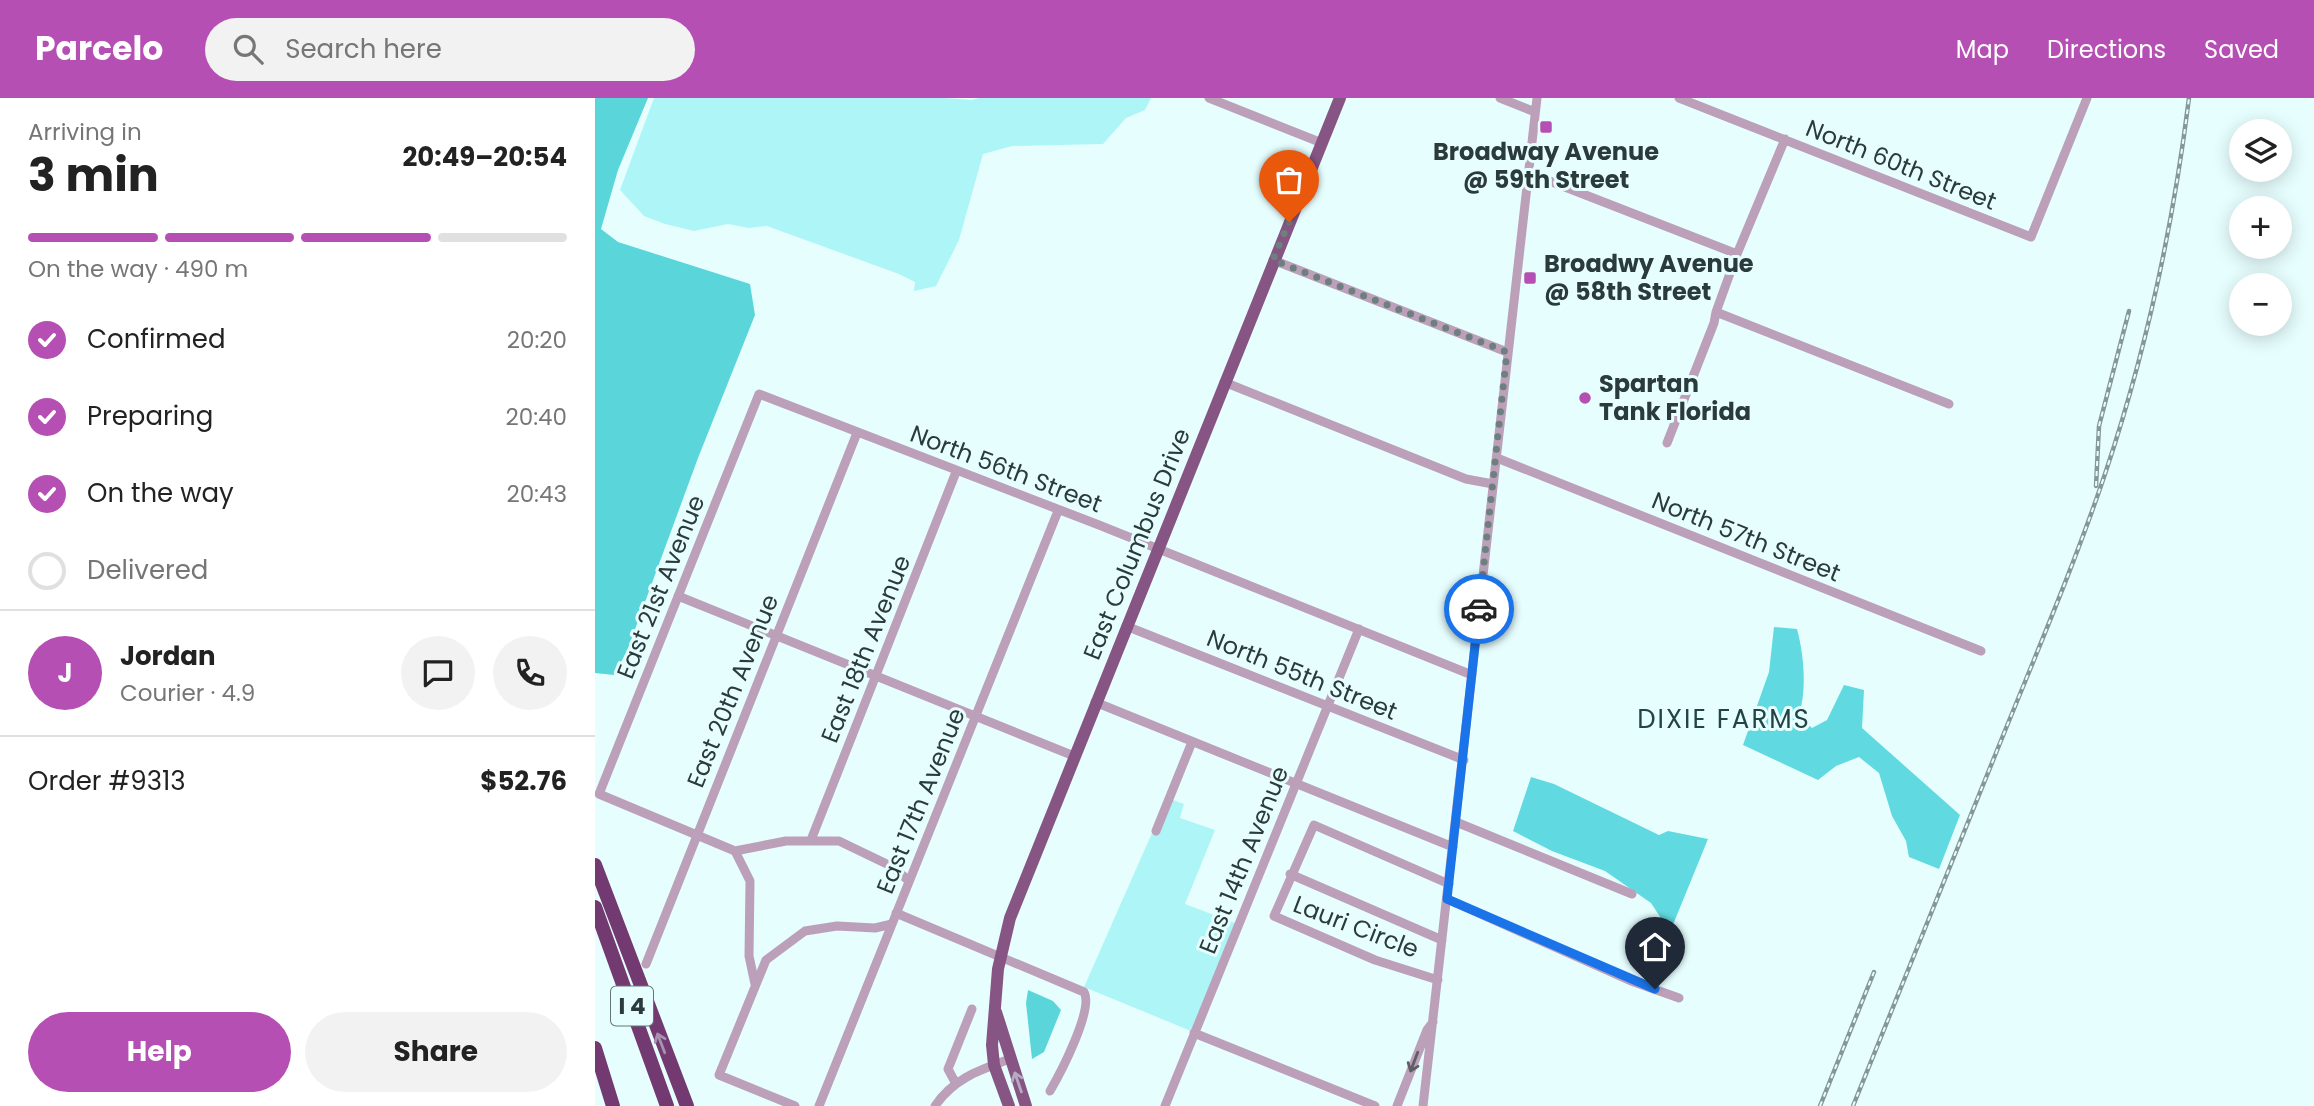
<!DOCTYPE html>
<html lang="en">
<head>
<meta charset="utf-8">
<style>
  :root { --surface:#fff; --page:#f2f2f2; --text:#222; --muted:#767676; --line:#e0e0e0; --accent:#b64fb3 }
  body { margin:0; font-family:Poppins,sans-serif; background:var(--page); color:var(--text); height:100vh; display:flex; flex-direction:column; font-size:26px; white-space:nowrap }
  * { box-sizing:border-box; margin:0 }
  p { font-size:23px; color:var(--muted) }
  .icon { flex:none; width:38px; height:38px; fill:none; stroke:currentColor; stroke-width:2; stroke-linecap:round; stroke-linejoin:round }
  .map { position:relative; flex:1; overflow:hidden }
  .drawer { display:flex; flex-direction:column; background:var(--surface); width:595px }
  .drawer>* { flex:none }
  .buttons { position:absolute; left:1634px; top:21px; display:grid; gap:14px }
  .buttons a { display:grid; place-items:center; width:63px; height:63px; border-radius:50%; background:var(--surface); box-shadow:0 4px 18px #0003; font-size:35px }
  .pin { position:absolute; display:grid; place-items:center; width:60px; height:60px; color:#fff; margin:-72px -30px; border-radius:50% 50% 50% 0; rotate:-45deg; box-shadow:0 0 7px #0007 }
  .pin .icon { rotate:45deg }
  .courier { position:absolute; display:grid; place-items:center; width:70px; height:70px; margin:-35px; border:5px solid #1a73e8; border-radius:50%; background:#fff; color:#222; box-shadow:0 2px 9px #0007 }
  .overview em { font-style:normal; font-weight:700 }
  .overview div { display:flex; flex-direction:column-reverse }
  .overview { display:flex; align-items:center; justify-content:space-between; height:119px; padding:0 28px }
  h1 { font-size:46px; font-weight:700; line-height:52px }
  .bar { display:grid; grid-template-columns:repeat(4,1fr); gap:10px 7px; align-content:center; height:84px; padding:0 28px }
  .bar i { height:9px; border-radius:5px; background:var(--line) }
  .bar .on { background:var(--accent) }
  .bar p { grid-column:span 4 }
  .line { display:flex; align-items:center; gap:18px; padding:0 28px; border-top:2px solid var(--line) }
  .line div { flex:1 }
  .round { display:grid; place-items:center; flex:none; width:74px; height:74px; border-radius:37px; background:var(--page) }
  ol { padding:0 28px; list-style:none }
  li { display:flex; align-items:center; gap:21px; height:77px }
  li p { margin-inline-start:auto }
  li .icon { padding:7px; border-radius:50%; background:var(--accent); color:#fff; stroke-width:4 }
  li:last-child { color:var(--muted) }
  li i { width:38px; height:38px; border:4px solid var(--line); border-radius:50% }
  .action { display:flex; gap:14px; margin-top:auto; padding:14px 28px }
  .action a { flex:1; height:80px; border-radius:42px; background:var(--accent); color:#fff; font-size:28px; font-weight:700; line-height:80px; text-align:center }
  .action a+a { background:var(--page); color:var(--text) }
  header { display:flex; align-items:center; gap:42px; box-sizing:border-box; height:98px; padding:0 35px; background:var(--accent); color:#fff }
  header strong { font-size:33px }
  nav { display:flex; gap:38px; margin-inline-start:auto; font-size:24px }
  .search { width:490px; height:63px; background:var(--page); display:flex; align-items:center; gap:18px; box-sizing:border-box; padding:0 24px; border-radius:38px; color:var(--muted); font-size:26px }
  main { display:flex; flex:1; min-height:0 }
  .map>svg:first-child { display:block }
  .green { fill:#aef5f7 }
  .forest { fill:#60dae0 }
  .water { fill:#5ad6db }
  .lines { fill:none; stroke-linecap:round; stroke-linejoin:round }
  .minor { stroke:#bca0ba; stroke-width:9 }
  .major { stroke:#865584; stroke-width:12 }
  .highway { stroke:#723a71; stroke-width:14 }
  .rail-casing { stroke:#859798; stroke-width:4.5 }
  .rail { stroke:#e7feff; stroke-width:2; stroke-dasharray:5; stroke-linecap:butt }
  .oneway { stroke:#a792b1 }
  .oneway2 { stroke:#5e5e67 }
  .oneway3 { stroke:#b6aac2 }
  .done { stroke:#6d7f7f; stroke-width:7; stroke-dasharray:0 12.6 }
  .route { stroke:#1a73e8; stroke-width:9 }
  .poi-dot { fill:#b64fb3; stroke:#e7feff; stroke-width:2.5 }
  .labels { text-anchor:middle; stroke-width:6; stroke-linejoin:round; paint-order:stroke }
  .shield { fill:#e7feff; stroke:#637575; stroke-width:2 }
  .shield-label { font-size:23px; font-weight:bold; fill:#2b3a3a }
  .poi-label { font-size:24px; font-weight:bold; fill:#2b3a3a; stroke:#e7feff; text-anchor:start }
  .street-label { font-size:24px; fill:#2b3a3a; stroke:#e7feff }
  .neighbourhood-label { font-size:26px; letter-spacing:2px; fill:#224445; stroke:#e7feff }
</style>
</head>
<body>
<header>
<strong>Parcelo</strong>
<div class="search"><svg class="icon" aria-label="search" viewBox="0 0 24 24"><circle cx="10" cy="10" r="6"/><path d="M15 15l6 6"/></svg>Search here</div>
<nav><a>Map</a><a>Directions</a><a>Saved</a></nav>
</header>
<main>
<section class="drawer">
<div class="overview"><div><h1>3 min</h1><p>Arriving in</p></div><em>20:49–20:54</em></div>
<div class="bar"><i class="on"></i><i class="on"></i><i class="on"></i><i></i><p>On the way · 490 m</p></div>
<ol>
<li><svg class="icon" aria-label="check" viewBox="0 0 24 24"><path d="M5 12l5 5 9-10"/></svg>Confirmed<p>20:20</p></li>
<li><svg class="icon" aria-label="check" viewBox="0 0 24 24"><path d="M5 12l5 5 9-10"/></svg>Preparing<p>20:40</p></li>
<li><svg class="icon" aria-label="check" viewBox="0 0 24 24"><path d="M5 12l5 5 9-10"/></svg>On the way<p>20:43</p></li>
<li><i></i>Delivered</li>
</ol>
<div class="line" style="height:126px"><b class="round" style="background:var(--accent);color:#fff">J</b><div><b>Jordan</b><p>Courier · 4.9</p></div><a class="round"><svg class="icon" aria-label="chat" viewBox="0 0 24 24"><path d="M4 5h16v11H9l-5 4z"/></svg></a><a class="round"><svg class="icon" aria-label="phone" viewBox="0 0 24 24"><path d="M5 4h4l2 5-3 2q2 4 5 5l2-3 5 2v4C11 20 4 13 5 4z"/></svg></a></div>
<div class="line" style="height:91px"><div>Order #9313</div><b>$52.76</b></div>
<div class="action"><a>Help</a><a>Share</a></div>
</section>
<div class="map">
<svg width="1719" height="1008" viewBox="0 0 1719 1008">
  <rect width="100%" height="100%" fill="#e7feff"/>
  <path class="green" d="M 59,0 L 349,0 L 377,2 L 384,0 L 556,0 L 550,12 L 531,20 L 508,46 L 417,48 L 388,56 L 364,142 L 341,188 L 319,193 L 320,184 L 304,176 L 172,128 L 154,130 L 133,126 L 99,133 L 70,126 L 49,118 L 25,92 Z
    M 578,702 L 589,706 L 585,720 L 620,732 L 590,806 L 640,825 L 596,933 L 489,889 L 557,735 L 564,737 Z"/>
  <path class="forest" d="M 1179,529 L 1202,531 C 1209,557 1212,591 1204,617 L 1217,630 L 1232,622 L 1249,587 L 1269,592 L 1267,630 L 1365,717 L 1344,771 L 1314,759 L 1311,743 L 1297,718 L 1284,675 L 1264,659 L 1241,668 L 1223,682 L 1148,647 L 1174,574 Z
    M 936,679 L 959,686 L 1064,737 L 1073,733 L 1113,741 L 1075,834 L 1056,805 L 1010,773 L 957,753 L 918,733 Z"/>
  <path class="water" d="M 0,0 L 53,0 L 23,72 L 6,131 L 23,144 L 155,186 L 160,217 L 103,360 L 32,553 L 19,577 L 0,575 Z
    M 433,892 L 458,903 L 466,912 L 449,954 L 437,961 L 431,905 Z"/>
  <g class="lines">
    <path class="minor" d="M 614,0 L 727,45
      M 905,0 L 940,14
      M 1084,0 L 1436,139 L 1492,0
      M 934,75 L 1142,156
      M 678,162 L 912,254
      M 1121,214 L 1354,306
      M 629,284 L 871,381 L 898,386
      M 1072,345 L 1119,225 L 1121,214 L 1142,156 L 1190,41
      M 902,360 L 1386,553
      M 83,498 L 479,658
      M 531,528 L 869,662
      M 500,604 L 858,749
      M 861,724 L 1037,796
      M 561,733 L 597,644
      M 216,742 L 361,374
      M 140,753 L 155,783 L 154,858 L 160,886
      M 695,776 L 847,842
      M 314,783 L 298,769 L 244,743 L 191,743 L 140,753 L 4,696 L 164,296 L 504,427 L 877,577
      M 852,801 L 1036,883 L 1084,900
      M 301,815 L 489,894 C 499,911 465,976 455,993
      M 51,866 L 262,335
      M 843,882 L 780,862 L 679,818 L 719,727 L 854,786
      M 599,935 L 780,1008
      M 360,984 L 353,971 L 377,911
      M 200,1008 L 124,977 L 171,862 L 210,833 L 242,828 L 280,830 L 297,826
      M 224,1008 L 463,413
      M 340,1008 C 359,980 385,972 415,961
      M 570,1008 L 764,531
      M 802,1008 L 832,932 L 838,924
      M 828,1008 L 942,0"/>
    <path class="major" d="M 401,914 L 431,1008
      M 414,1008 L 399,967 L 397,947 L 403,871 L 415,820 L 745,0"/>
    <path class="highway" d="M 0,767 L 92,1008
      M 0,809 L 72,1008
      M 0,950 L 18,1008"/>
    <g class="rail-casing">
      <path id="rail" d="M 1501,388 L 1504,328 L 1534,213
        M 1225,1008 L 1279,874
        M 1258,1008 C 1306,890 1353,773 1401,655 C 1438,563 1478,471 1510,376 C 1551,254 1578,128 1594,0"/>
    </g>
    <use href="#rail" class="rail"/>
  </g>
  <defs><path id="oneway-shaft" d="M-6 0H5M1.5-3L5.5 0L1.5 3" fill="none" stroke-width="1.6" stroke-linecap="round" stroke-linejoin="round" transform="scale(1.75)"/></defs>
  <use class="oneway" href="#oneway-shaft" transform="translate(66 945) rotate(-111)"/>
  <use class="oneway2" href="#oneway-shaft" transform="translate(819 964) rotate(111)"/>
  <use class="oneway3" href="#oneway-shaft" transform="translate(423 984) rotate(-109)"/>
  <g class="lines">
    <path class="done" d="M 694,124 L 678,162 L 912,254 L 884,511"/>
    <path class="route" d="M 884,511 L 852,801 L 1060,891"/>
  </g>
  <g class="poi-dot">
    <rect x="944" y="22" width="14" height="14" rx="3.5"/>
    <rect x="928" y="173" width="14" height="14" rx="3.5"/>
    <circle cx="990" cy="300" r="7"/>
  </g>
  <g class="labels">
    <rect class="shield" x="16" y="888.5" width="42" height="39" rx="5"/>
    <g class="shield-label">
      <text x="37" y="916">I 4</text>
    </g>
    <g class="poi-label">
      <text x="951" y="62" text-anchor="middle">Broadway Avenue<tspan x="951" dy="28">@ 59th Street</tspan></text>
      <text x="949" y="174">Broadwy Avenue<tspan x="949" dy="28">@ 58th Street</tspan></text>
      <text x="1004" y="294">Spartan<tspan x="1004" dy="28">Tank Florida</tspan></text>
    </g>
    <g class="street-label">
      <text transform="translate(1306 67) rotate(22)" y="8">North 60th Street</text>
      <text transform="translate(411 371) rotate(21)" y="8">North 56th Street</text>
      <text transform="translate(1151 439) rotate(22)" y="8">North 57th Street</text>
      <text transform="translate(542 446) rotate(-68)" y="8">East Columbus Drive</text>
      <text transform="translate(66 489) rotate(-68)" y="8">East 21st Avenue</text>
      <text transform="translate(271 551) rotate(-68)" y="8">East 18th Avenue</text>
      <text transform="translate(707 577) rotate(22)" y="8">North 55th Street</text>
      <text transform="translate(138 593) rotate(-68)" y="8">East 20th Avenue</text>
      <text transform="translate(326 703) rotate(-68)" y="8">East 17th Avenue</text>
      <text transform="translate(649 762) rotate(-68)" y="8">East 14th Avenue</text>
      <text transform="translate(761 829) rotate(21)" y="8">Lauri Circle</text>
    </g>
    <g class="neighbourhood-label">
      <text x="1129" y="630">DIXIE FARMS</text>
    </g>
  </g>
</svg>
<div class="buttons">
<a><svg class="icon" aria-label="layers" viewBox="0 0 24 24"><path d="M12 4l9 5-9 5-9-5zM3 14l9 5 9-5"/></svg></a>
<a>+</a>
<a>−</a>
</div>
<div class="pin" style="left:694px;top:124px;background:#ea580c"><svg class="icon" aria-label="bag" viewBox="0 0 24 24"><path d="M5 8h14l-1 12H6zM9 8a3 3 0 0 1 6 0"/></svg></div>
<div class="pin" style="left:1060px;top:891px;background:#1f2937"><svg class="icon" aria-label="home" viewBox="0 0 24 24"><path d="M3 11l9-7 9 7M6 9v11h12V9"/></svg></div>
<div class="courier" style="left:884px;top:511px"><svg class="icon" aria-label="car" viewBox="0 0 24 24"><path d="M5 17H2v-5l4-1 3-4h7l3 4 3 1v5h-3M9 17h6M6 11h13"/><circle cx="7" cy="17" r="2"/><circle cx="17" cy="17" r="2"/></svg></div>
</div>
</main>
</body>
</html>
